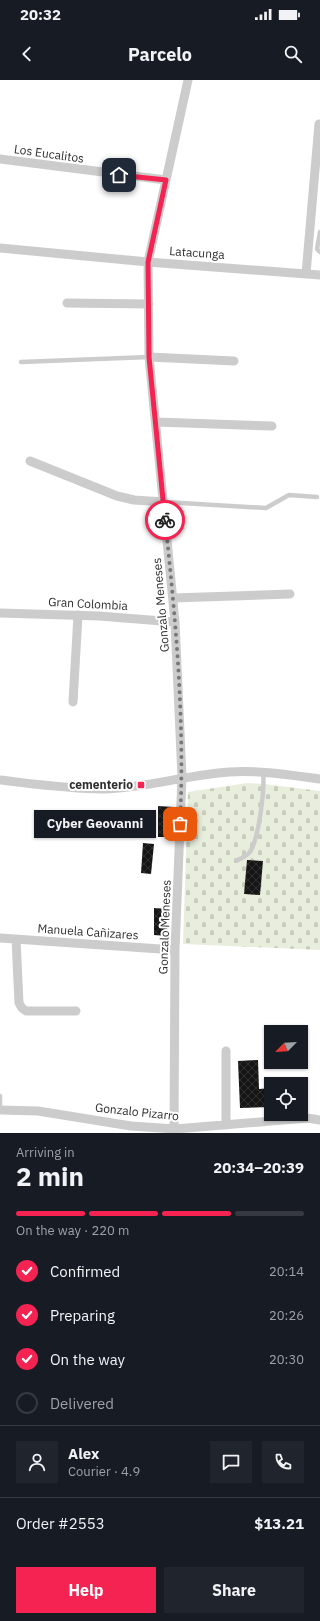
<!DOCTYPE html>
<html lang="en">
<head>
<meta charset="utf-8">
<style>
  :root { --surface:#171b24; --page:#20242c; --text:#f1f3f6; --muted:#9ea1a6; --line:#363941; --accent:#f52352 }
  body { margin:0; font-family:"IBM Plex Sans",sans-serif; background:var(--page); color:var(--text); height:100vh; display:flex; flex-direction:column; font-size:15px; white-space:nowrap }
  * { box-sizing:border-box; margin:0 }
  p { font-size:13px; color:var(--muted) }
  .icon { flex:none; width:22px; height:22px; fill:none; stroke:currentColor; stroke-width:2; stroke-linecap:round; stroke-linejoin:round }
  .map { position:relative; height:1053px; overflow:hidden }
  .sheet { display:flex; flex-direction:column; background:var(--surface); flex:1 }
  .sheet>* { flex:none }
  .needle { width:26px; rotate:246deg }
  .buttons { position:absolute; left:264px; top:945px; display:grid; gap:8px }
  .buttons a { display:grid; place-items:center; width:44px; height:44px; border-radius:0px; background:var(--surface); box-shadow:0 1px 3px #0004; font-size:20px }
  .pin { position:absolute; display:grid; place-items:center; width:34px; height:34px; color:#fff; margin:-17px; border-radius:8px; box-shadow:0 2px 6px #0006 }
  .courier { position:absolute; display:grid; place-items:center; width:40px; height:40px; margin:-20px; border:3px solid #f52352; border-radius:50%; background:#fff; color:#222; box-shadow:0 1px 5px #0007 }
  .bubble { position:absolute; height:28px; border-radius:0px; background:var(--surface); box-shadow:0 1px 3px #0004; font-size:13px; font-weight:700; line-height:28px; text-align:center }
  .head em { font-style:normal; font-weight:700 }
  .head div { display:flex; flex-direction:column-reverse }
  .head { display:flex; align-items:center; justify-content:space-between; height:68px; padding:0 16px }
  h1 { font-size:26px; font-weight:700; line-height:30px }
  .bar { display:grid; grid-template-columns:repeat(4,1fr); gap:6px 4px; align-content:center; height:48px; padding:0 16px }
  .bar i { height:5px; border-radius:3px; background:var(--line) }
  .bar .selected { background:var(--accent) }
  .bar p { grid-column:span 4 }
  .line { display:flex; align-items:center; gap:10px; padding:0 16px; border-top:1px solid var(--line) }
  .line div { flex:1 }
  .round { display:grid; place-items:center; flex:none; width:42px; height:42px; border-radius:0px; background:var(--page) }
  ol { padding:0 16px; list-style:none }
  li { display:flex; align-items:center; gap:12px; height:44px }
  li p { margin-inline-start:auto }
  li .icon { padding:4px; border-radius:50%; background:var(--accent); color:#fff; stroke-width:4 }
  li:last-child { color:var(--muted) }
  li i { width:22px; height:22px; border:2px solid var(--line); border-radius:50% }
  .action { display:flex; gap:8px; margin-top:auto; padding:8px 16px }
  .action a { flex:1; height:46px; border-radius:0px; background:var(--accent); color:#fff; font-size:16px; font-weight:700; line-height:46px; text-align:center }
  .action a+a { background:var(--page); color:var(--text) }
  .status { display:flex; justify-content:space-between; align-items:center; height:28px; padding:0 20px; background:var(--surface); direction:ltr }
  .status svg { height:11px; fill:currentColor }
  header { display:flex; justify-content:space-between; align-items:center; height:52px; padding:0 16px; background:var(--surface); font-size:18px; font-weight:700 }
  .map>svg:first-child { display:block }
  .cemetery { fill:url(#cemetery-stones) }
  .building { fill:url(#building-cross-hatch) }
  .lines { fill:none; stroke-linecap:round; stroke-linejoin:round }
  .lane { stroke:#ccc; stroke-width:4.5 }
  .street { stroke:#ccc; stroke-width:9 }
  .done { stroke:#787878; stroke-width:4; stroke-dasharray:0 7.2 }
  .route { stroke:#f52352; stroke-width:5 }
  .poi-dot { fill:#f52352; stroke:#fff; stroke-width:1.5 }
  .labels { text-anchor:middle; stroke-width:4; stroke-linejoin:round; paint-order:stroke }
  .street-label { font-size:12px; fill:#2f2f2f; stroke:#fff }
  .poi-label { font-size:12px; font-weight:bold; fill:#2f2f2f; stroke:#fff; text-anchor:end }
</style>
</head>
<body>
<div class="status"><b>20:32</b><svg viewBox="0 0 49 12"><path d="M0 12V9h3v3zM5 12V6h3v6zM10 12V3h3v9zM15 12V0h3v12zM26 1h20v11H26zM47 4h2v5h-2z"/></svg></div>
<header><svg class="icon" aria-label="back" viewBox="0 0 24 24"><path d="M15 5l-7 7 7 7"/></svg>Parcelo<svg class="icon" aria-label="search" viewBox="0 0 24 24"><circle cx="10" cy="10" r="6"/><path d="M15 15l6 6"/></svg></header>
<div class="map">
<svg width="320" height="1053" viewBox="0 0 320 1053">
  <defs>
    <pattern id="cemetery-stones" width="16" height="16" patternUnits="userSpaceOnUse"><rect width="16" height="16" fill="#e8eedc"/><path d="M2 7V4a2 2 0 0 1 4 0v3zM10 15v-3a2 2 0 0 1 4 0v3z" fill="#c7ccbd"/></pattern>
    <pattern id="building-cross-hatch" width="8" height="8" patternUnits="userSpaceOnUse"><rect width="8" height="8" fill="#161616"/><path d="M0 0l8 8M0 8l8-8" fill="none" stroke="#303030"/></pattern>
  </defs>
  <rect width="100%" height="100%" fill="#fff"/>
  <path class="cemetery" d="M 247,703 L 264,704 L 320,711 L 320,870 L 183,864 L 188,712 Z"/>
  <path class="building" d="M 158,726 L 174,727 L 174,757 L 158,757 Z
    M 143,763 L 154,764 L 151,794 L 141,793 Z
    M 247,780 L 263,781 L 260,815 L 244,814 Z
    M 154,828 L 168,829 L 167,856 L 154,855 Z
    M 258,980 L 259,1009 L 271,1008 L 271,1027 L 240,1028 L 238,981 Z"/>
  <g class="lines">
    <path class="lane" d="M 320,152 L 317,169 L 320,172
      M 21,282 L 149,277
      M 164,422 L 266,428 L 289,415 L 317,417
      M 238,780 C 242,778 248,775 250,772 C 259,758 265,708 263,692
      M 0,1016 L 0,1030"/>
    <path class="street" d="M 0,79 L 166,100
      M 0,168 L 148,182 L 320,195
      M 306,194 L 319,44
      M 67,223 L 149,224
      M 149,277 L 234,281
      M 156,342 L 272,346
      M 30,381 L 117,416 L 134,420 L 164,422
      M 173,518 L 290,514
      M 0,533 L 99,536 L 175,542
      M 73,622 L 78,535
      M 0,700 C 34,704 69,709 103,709 C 146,708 187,695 229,692 C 260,690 290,695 320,699
      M 0,858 L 175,870
      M 16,859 L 19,923 L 22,928 L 26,931 L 76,931
      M 0,1030 L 38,1031 L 131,1046 L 175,1049 L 307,1038 L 320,1040
      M 226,1045 L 226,971
      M 174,1053 L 175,870 L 182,697 L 175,542 L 149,277 L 148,182 L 188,0"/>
  </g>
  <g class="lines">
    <path class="done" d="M 165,440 C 176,541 185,643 180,744"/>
    <path class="route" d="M 119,95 L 166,100 L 148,182 L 149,277 L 165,440"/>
  </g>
  <rect class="poi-dot" x="137" y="701" width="8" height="8" rx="2"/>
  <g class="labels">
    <g class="street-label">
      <text transform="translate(49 74) rotate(8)" y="4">Los Eucalitos</text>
      <text transform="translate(197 173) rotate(4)" y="4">Latacunga</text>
      <text transform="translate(88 524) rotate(3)" y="4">Gran Colombia</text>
      <text transform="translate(161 525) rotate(-95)" y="4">Gonzalo Meneses</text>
      <text transform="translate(165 847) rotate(-88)" y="4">Gonzalo Meneses</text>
      <text transform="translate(88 852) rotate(4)" y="4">Manuela Cañizares</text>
      <text transform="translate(137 1032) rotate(6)" y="4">Gonzalo Pizarro</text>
    </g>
    <g class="poi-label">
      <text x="133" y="709">cementerio</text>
    </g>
  </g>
</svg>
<div class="buttons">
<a><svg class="needle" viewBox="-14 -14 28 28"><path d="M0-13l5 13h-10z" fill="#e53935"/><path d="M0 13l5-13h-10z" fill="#9ea1a6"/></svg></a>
<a><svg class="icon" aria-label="locate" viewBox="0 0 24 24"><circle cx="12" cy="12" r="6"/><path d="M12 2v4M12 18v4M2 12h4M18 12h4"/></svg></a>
</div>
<div class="pin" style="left:180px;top:744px;background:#ea580c"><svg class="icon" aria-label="bag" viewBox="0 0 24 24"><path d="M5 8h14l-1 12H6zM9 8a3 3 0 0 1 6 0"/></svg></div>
<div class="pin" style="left:119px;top:95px;background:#1f2937"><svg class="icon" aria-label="home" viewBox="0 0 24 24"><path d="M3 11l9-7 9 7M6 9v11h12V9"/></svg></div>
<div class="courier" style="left:165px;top:440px"><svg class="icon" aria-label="bike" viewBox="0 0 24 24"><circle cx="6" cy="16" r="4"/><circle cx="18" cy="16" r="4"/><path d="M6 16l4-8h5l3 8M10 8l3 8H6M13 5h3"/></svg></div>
<div class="bubble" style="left:34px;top:730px;width:122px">Cyber Geovanni</div>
</div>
<section class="sheet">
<div class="head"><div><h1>2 min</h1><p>Arriving in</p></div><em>20:34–20:39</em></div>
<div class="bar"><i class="selected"></i><i class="selected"></i><i class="selected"></i><i></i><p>On the way · 220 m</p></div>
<ol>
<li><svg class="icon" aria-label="check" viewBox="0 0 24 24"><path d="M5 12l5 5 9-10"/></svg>Confirmed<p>20:14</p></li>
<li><svg class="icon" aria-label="check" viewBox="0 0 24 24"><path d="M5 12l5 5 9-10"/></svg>Preparing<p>20:26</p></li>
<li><svg class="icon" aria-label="check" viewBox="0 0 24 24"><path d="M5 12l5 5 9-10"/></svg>On the way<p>20:30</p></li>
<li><i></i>Delivered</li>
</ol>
<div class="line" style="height:72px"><a class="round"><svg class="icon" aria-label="person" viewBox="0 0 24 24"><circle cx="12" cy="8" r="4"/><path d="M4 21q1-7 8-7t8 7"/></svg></a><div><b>Alex</b><p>Courier · 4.9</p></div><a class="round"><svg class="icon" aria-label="chat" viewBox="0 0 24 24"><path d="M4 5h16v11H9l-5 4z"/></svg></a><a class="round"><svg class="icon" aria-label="phone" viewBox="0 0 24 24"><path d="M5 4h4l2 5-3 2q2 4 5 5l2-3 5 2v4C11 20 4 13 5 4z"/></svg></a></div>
<div class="line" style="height:52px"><div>Order #2553</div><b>$13.21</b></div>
<div class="action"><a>Help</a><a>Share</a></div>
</section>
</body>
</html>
